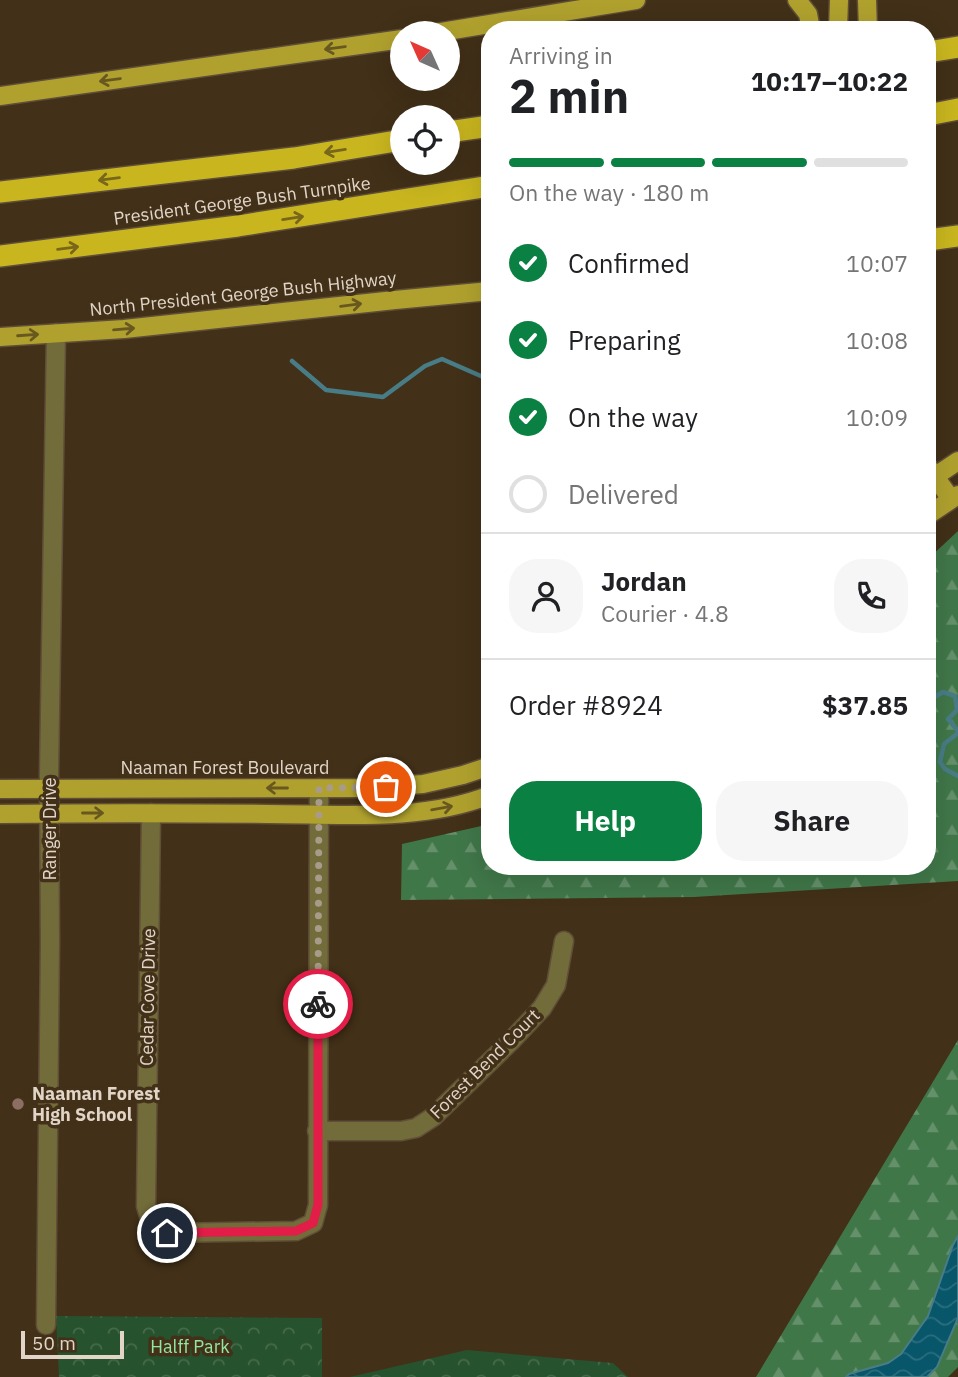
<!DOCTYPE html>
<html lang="en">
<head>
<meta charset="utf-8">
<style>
  :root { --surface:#fff; --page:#f6f6f6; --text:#202124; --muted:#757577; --line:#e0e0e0; --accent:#0b8043 }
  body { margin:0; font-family:"IBM Plex Sans",sans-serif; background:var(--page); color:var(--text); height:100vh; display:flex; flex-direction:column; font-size:26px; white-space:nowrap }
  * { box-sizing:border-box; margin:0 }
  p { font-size:23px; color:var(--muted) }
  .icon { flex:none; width:38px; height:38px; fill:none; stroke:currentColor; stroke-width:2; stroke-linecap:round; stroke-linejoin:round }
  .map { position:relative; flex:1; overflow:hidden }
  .side { position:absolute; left:481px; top:21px; width:455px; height:854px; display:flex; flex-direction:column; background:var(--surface); border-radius:28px; box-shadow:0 7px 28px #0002 }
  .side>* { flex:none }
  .needle { width:46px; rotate:315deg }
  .fabs { position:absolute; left:390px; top:21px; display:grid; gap:14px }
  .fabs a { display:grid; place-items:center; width:70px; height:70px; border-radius:50%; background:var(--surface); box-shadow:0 7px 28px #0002; font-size:35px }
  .scale { position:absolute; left:21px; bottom:18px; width:103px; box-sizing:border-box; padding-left:7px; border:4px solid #e1d5c8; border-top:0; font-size:19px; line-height:24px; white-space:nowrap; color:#e1d5c8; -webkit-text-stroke:5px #423018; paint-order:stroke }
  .pin { position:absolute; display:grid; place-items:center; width:60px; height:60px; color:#fff; margin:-30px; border:4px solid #fff; border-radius:50%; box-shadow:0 2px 7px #0007 }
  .courier { position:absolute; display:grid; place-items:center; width:70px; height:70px; margin:-35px; border:5px solid #e11d48; border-radius:50%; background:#fff; color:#222; box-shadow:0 2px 9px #0007 }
  .head em { font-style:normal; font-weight:700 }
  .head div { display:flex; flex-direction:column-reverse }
  .head { display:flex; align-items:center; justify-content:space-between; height:119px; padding:0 28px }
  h1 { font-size:46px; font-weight:700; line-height:52px }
  .bar { display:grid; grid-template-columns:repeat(4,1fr); gap:10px 7px; align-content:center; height:84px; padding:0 28px }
  .bar i { height:9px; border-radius:5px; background:var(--line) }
  .bar .on { background:var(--accent) }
  .bar p { grid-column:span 4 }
  .line { display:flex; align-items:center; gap:18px; padding:0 28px; border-top:2px solid var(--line) }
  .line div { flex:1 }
  .round { display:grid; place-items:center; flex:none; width:74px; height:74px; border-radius:28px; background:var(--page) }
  ol { padding:0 28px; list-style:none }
  li { display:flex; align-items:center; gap:21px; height:77px }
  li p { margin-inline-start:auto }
  li .icon { padding:7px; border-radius:50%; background:var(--accent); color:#fff; stroke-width:4 }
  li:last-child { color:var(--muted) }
  li i { width:38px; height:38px; border:4px solid var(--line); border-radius:50% }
  .primary-button { display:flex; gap:14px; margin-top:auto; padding:14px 28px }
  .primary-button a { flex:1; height:80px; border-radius:28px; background:var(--accent); color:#fff; font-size:28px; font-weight:700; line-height:80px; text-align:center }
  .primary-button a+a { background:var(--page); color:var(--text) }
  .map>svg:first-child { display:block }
  .forest { fill:url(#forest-firs) }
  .park { fill:url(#park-crowns) }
  .water { fill:url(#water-waves); stroke:#487c86; stroke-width:2 }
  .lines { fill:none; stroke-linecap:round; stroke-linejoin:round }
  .stream { stroke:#487c86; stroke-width:4.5 }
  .minor-casing { stroke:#5f4e38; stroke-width:21 }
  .major-casing { stroke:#5f4e38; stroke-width:21 }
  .highway-casing { stroke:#5f4e38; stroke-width:24 }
  .minor { stroke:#726b3a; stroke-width:18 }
  .major { stroke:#b0a12e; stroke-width:18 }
  .highway { stroke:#c9b61f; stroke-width:21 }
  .oneway { stroke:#685820 }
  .oneway2 { stroke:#78661b }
  .done { stroke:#a99b8a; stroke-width:7; stroke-dasharray:0 12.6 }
  .route { stroke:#e11d48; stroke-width:9 }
  .education-dot { fill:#8d6e63; stroke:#423018; stroke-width:2.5 }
  .labels { text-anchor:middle; stroke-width:7; stroke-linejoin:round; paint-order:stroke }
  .street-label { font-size:18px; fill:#e1d5c8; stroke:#423018 }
  .poi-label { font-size:18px; font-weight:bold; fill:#e1d5c8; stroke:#423018; text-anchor:start }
  .park-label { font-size:18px; fill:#94e5a0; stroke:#423018 }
</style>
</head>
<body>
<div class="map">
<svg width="958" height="1377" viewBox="0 0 958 1377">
  <defs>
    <pattern id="forest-firs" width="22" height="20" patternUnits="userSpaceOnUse" patternTransform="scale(1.75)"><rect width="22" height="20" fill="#407749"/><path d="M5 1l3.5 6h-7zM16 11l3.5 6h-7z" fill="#64906a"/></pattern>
    <pattern id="park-crowns" width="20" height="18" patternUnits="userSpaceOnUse" patternTransform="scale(1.75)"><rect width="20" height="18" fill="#27522e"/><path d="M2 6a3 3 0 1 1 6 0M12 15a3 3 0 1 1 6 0" fill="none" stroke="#466a4b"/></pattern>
    <pattern id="water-waves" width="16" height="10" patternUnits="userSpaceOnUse" patternTransform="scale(1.75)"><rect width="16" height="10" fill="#07566a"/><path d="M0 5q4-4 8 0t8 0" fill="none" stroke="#2b6d7e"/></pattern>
  </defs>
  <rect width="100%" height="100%" fill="#423018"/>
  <path class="forest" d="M 958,531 L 958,881 L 694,897 L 401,900 L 402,844 L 490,824 L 490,866 L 928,866 L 928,559 Z
    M 958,1040 L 958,1367 L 948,1377 L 756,1377 Z"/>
  <path class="park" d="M 56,1316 L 322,1318 L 322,1377 L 59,1377 Z
    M 467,1350 L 613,1363 L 628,1377 L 350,1377 Z"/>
  <path class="water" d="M 958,1236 L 958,1318 L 937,1367 L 927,1377 L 846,1377 L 849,1374 L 888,1363 L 901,1354 L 928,1316 L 953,1245 Z"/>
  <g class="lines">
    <path class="stream" d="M 292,361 L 326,390 L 383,397 L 425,366 L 442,359 L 490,380
      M 928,701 L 943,692 L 955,696 L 957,710 L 948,719 L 958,731
      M 958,733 L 944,744 L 940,762 L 945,769 L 958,776"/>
    <g class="minor-casing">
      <path id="minor" d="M 151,813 L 146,1206 L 152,1226 L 167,1233 L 296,1231 L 313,1223 L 318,1205 L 319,788
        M 317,1131 L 401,1131 L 416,1128 L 433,1117 L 511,1041 L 542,1008 L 556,985 L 564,941
        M 46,1325 L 50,942 L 49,775 L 56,333"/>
    </g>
    <g class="major-casing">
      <path id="major" d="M 797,0 L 808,14 L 811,30
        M 867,0 L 868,30
        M 838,30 L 839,0
        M 435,33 L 636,0
        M 0,96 L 402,39
        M 0,337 L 124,329 L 395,300 L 490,291
        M 928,467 L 951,499
        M 928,481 L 958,461
        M 928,515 L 958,495
        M 0,789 L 367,788 L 423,784 L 463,775 L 490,766
        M 0,814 C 89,813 178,813 268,814 C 340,814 422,822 490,795"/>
    </g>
    <g class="highway-casing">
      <path id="highway" d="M 928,52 L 958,47
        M 928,115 L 958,109
        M 448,132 L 490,126
        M 0,192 L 294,158 L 402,140
        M 928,240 L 958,236
        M 0,256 L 238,226 L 490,186"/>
    </g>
    <use href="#minor" class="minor"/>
    <use href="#major" class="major"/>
    <use href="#highway" class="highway"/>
  </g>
  <defs><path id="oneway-shaft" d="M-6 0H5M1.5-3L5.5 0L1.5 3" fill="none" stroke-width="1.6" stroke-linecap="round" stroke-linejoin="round" transform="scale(1.75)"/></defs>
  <g class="oneway">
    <use href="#oneway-shaft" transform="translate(335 48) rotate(172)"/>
    <use href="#oneway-shaft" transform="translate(110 80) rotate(172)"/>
    <use href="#oneway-shaft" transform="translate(351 305) rotate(-7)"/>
    <use href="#oneway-shaft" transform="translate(124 329) rotate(-5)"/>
    <use href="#oneway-shaft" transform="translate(28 335) rotate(-4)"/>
    <use href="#oneway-shaft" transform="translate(277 788) rotate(180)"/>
    <use href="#oneway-shaft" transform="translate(442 808) rotate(-10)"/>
    <use href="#oneway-shaft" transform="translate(93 813)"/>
  </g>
  <g class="oneway2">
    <use href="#oneway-shaft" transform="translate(335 151) rotate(171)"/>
    <use href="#oneway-shaft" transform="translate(109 179) rotate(173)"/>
    <use href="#oneway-shaft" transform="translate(293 218) rotate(-9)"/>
    <use href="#oneway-shaft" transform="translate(68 248) rotate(-7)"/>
  </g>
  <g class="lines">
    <path class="done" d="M 318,1004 L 319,788 L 386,787"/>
    <path class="route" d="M 167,1233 L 296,1231 L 313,1223 L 318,1205 L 318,1004"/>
  </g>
  <circle class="education-dot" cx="18" cy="1104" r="7"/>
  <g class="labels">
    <g class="street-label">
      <text transform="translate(242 201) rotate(-8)" y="6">President George Bush Turnpike</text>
      <text transform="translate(243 294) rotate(-6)" y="6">North President George Bush Highway</text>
      <text x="225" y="774">Naaman Forest Boulevard</text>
      <text transform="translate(50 829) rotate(-90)" y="6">Ranger Drive</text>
      <text transform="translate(148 997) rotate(-89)" y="6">Cedar Cove Drive</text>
      <text transform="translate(485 1064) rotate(-45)" y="6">Forest Bend Court</text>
    </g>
    <g class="poi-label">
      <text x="32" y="1100">Naaman Forest<tspan x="32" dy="21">High School</tspan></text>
    </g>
    <g class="park-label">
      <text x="190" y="1353">Halff Park</text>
    </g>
  </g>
</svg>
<div class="fabs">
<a><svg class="needle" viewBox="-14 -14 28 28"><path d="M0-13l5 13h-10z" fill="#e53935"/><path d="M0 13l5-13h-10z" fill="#757577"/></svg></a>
<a><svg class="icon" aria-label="locate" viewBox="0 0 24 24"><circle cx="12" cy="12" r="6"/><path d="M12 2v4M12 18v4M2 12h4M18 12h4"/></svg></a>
</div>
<div class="scale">50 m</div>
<div class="pin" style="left:386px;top:787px;background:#ea580c"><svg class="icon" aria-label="bag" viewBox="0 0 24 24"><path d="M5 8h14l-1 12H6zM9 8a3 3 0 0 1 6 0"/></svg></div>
<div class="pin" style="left:167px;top:1233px;background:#1f2937"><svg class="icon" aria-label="home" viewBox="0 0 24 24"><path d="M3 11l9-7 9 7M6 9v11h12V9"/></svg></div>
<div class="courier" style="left:318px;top:1004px"><svg class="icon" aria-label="bike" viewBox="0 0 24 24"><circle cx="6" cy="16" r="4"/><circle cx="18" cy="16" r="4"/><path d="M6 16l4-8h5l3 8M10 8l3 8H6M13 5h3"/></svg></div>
<section class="side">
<div class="head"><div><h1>2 min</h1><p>Arriving in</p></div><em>10:17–10:22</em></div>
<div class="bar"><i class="on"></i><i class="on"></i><i class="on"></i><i></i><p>On the way · 180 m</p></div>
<ol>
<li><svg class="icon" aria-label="check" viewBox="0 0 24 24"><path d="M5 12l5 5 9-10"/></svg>Confirmed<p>10:07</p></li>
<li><svg class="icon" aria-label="check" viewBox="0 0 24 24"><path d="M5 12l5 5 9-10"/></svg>Preparing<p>10:08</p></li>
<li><svg class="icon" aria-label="check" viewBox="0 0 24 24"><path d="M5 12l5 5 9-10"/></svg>On the way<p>10:09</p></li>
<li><i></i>Delivered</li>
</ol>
<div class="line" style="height:126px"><a class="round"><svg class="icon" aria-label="person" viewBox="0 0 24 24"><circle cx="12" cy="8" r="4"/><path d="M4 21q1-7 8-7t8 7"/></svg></a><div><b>Jordan</b><p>Courier · 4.8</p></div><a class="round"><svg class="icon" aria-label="phone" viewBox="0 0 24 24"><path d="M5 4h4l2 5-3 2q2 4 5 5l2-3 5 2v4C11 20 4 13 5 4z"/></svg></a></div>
<div class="line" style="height:91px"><div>Order #8924</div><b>$37.85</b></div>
<div class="primary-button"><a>Help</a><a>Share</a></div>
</section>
</div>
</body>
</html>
